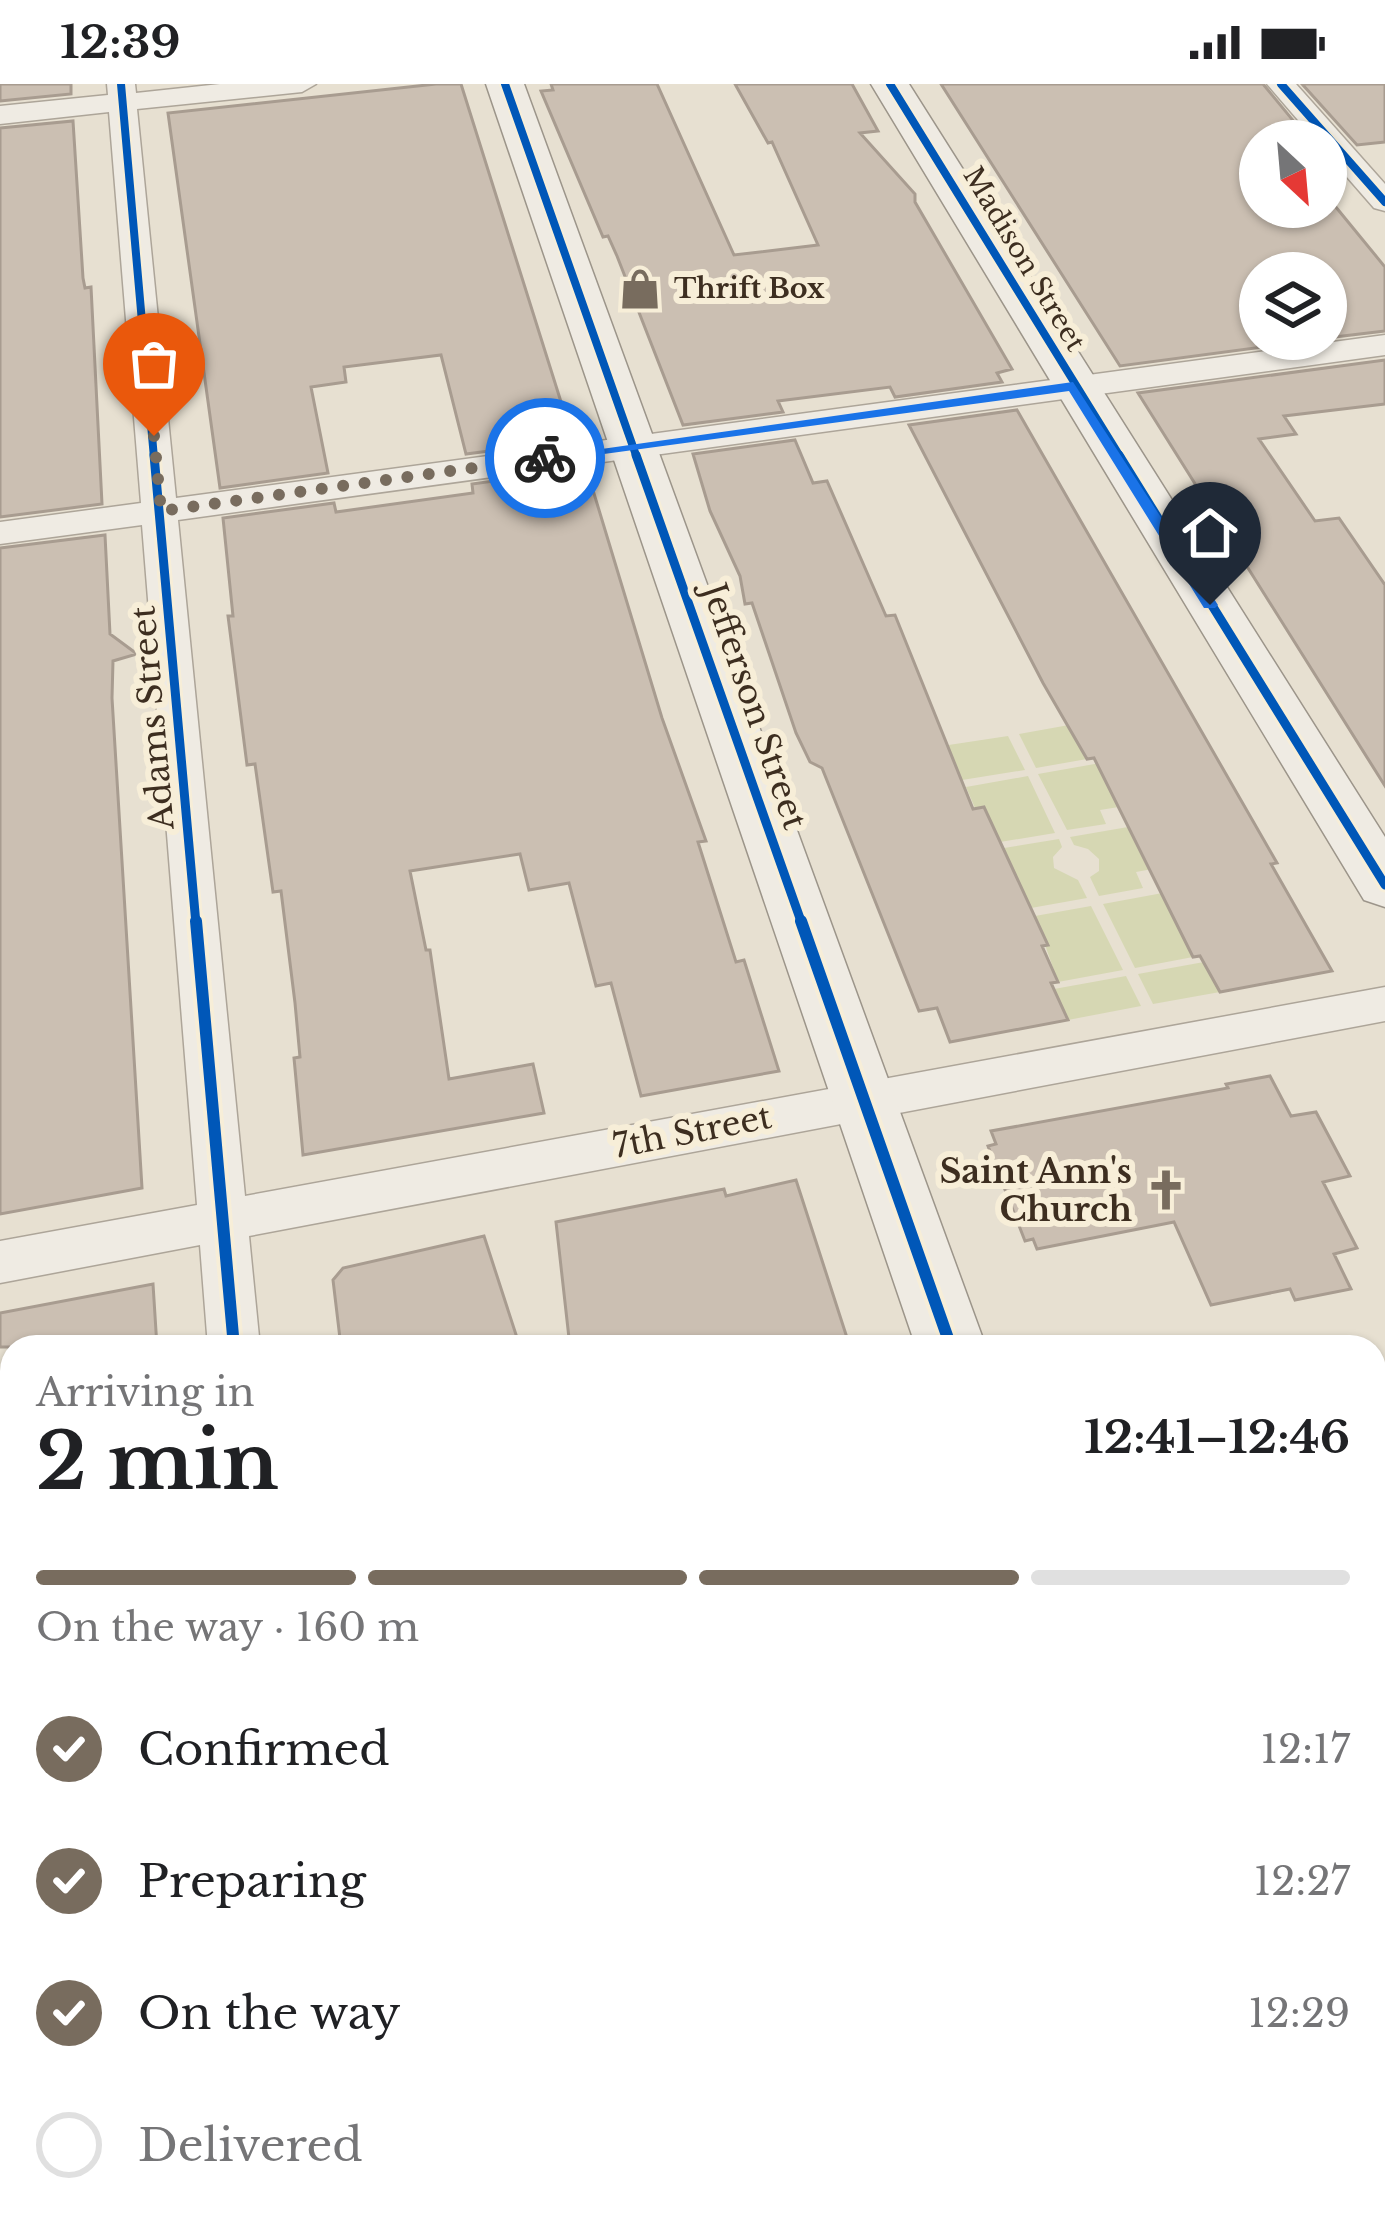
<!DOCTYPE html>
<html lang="en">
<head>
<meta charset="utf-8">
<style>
  :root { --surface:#fff; --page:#f6f6f6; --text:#202124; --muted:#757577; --line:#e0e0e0; --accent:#786c5e }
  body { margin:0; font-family:"Libre Baskerville",serif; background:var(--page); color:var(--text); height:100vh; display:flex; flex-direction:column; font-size:45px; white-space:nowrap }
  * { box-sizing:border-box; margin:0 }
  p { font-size:39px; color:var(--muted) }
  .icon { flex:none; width:66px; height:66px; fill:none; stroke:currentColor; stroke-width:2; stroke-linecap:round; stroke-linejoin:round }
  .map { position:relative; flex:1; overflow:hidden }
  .details { position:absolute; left:0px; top:1251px; width:1386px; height:900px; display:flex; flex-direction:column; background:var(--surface); border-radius:36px 36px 0 0; box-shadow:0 3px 9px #0004 }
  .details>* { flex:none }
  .needle { width:78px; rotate:154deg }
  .tools { position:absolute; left:1239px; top:36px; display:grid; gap:24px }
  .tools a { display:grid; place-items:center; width:108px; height:108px; border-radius:50%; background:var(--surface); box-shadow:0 3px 9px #0004; font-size:60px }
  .pin { position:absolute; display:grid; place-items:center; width:102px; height:102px; color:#fff; margin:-123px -51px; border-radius:50% 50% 50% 0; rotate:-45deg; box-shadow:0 0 12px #0007 }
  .pin .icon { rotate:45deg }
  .courier { position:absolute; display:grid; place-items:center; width:120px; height:120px; margin:-60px; border:9px solid #1a73e8; border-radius:50%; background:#fff; color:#222; box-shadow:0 3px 15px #0007 }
  .summary em { font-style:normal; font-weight:700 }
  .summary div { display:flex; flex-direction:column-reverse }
  .summary { display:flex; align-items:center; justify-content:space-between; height:204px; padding:0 36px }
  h1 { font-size:78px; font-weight:700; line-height:90px }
  .bar { display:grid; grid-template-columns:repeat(4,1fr); gap:18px 12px; align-content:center; height:144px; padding:0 36px }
  .bar i { height:15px; border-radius:9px; background:var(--line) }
  .bar .active { background:var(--accent) }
  .bar p { grid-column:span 4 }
  ol { padding:0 36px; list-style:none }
  li { display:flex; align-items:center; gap:36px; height:132px }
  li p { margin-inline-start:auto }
  li .icon { padding:12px; border-radius:50%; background:var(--accent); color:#fff; stroke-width:4 }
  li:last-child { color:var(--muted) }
  li i { width:66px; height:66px; border:6px solid var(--line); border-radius:50% }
  .status { display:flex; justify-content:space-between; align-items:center; height:84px; padding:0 60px; background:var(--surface); direction:ltr }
  .status svg { height:33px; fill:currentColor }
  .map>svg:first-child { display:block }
  .green { fill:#d6d7b3 }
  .building { fill:#cbbfb2; stroke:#a89c90; stroke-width:3 }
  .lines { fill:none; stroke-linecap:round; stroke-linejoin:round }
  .street-casing { stroke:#ada599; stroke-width:3 }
  .secondary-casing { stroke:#9c958a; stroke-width:3 }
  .street { fill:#efebe3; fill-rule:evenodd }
  .secondary { fill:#efebe3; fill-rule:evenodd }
  .cycleway-far2-casing { stroke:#f7eed8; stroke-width:12 }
  .cycleway-far1-casing { stroke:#f7eed8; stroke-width:15 }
  .cycleway-casing { stroke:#f7eed8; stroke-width:20 }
  .cycleway-far2 { stroke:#0057b8; stroke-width:8 }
  .cycleway-far1 { stroke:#0057b8; stroke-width:9 }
  .cycleway { stroke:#0057b8; stroke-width:12 }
  .route { fill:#1a73e8 }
  .done { stroke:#786c5e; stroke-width:12; stroke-dasharray:0 21.6 }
  .labels { text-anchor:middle; stroke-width:12; stroke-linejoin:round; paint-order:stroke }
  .far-street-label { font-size:27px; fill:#3d2e20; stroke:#f7eed8 }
  .far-poi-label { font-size:27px; font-weight:bold; fill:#3d2e20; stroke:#f7eed8; text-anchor:start }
  .street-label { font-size:33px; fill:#3d2e20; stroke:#f7eed8 }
  .poi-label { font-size:33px; font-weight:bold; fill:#3d2e20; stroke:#f7eed8; text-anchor:end }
</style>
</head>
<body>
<div class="status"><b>12:39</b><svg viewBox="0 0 49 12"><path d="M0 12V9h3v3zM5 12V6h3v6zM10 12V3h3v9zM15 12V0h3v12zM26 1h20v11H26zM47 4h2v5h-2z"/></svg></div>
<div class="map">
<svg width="1385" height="2151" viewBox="0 0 1385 2151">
  <rect width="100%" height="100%" fill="#e7e0d1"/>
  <path class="green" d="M 1069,641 L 1087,675 L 1036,684 L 1019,650 Z
    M 1008,652 L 1025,686 L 962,696 L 955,692 L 942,662 Z
    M 1106,678 L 1125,722 L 1100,726 L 1106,740 L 1067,746 L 1038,690 Z
    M 1028,692 L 1055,749 L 1000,758 L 984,724 L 975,724 L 966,703 Z
    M 1128,743 L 1141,769 L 1154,767 L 1163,783 L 1136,788 L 1143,804 L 1099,812 L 1090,793 L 1099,787 L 1099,775 L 1088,765 L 1074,761 L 1070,753 Z
    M 1059,755 L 1062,763 L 1053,773 L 1054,784 L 1078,796 L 1087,814 L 1031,824 L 1028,818 L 1016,820 L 998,765 Z
    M 1168,808 L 1172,832 L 1193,873 L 1135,884 L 1103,820 Z
    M 1091,822 L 1123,886 L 1058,898 L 1035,832 Z
    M 1204,878 L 1220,908 L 1153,920 L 1138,890 Z
    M 1126,892 L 1141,922 L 1068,936 L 1054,905 Z"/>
  <path class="building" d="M 0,0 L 71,0 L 71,10 L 0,17 Z
    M 436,0 L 461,0 L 573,356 L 466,370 L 441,271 L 344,283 L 346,298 L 311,303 L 328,389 L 220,404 L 168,29 Z
    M 551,0 L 657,0 L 734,171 L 818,161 L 772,58 L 768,59 L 735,0 L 852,0 L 878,47 L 860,49 L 915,110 L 915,118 L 1012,285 L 997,289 L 1002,298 L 895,313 L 890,303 L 778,317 L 783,328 L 683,341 L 617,172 L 608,152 L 603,153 L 541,7 L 553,6 Z
    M 941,0 L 1263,0 L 1310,57 L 1260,57 L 1260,123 L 1326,123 L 1326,111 L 1385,183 L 1385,247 L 1326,254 L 1326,189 L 1260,189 L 1260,255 L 1322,255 L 1120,282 Z
    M 1302,0 L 1385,0 L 1385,58 L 1357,61 Z
    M 73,37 L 83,194 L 85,204 L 91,203 L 102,420 L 0,433 L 0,44 Z
    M 1385,276 L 1385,320 L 1284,332 L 1296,350 L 1259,355 L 1315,437 L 1339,434 L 1385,501 L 1385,702 L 1138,309 Z
    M 1017,326 L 1277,779 L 1271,780 L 1332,887 L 1220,908 L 1200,872 L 1193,873 L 1094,674 L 1087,675 L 1043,599 L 909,341 Z
    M 795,356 L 813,399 L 827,397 L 886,532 L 895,531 L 973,725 L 984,723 L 1048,861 L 1042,862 L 1058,898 L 1051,899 L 1068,936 L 950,958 L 937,924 L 919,927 L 822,684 L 810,678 L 796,649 L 752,519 L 745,520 L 740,492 L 710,427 L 693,370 Z
    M 581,385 L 584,394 L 589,393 L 662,634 L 706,757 L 698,758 L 736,878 L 744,876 L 779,987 L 641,1012 L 611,899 L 596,902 L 569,799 L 529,806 L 520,770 L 410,787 L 426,866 L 430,866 L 449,995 L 533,980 L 544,1029 L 303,1071 L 294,974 L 300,973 L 295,919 L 281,807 L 273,808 L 255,680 L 247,681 L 228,532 L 233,532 L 223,434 L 334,419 L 336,428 L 473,409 L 472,400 Z
    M 105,451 L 110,550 L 137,570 L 113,577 L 112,614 L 142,1104 L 0,1130 L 0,464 Z
    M 1270,992 L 1291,1032 L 1316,1028 L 1350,1092 L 1323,1098 L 1357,1164 L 1334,1170 L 1351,1205 L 1295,1216 L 1290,1205 L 1211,1221 L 1174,1138 L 1037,1165 L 1033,1155 L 1025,1157 L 988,1062 L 996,1060 L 991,1047 L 1228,1004 L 1226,1000 Z
    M 796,1096 L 850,1263 L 570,1263 L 556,1138 L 724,1105 L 726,1112 Z
    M 484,1152 L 520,1263 L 341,1263 L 333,1196 L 343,1184 Z
    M 153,1200 L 157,1263 L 0,1263 L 0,1229 Z"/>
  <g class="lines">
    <g class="street-casing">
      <path id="street" d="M 107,0 L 135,0 L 136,9 L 220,0 L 316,0 L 302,8 L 137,25 L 176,414 L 1385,251 L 1385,271 L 178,436 L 245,1112 L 1385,903 L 1385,937 L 249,1152 L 260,1263 L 208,1263 L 200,1161 L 0,1199 L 0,1157 L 197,1121 L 142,441 L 0,460 L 0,438 L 141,419 L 109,28 L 0,40 L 0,22 L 108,11 Z
        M 1267,0 L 1296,0 L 1385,100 L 1385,127 L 1374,124 L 1326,69 L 1326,57 L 1316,57 Z
        M 286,2139 L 354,2139 L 355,2151 L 287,2151 Z"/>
    </g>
    <g class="secondary-casing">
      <path id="secondary" d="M 486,0 L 524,0 L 986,1263 L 916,1263 Z
        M 871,0 L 909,0 L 1385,753 L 1385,823 L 1364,816 Z
        M 1221,2139 L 1315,2139 L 1319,2151 L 1225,2151 Z"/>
    </g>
    <use href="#street" class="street"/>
    <use href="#secondary" class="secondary"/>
    <g class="cycleway-far2-casing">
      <path id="cycleway-far2" d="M 121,0 L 154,374
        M 505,0 L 637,374
        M 890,0 L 1121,374
        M 1281,0 L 1385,118"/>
    </g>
    <g class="cycleway-far1-casing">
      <path id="cycleway-far1" d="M 154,371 L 196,840
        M 636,371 L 802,840
        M 1119,371 L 1385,801"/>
    </g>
    <g class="cycleway-casing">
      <path id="cycleway" d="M 196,837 L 234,1263
        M 801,837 L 951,1263"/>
    </g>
    <use href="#cycleway-far2" class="cycleway-far2"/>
    <use href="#cycleway-far1" class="cycleway-far1"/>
    <use href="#cycleway" class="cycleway"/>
  </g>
  <path class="route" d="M 1073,298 L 1218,521 L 1215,524 L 1204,524 L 1069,307 L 545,378 L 538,374 Z"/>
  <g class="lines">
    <path class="done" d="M 154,352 L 161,427 L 545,374"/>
  </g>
  <defs>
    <g id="shop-bare" transform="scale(3.24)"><path d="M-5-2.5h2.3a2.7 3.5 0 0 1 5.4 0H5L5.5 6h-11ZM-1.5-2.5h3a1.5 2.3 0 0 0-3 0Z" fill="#786c5e" stroke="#f7eed8" stroke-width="2.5" paint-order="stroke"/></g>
    <g id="church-bare" transform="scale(3.24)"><path d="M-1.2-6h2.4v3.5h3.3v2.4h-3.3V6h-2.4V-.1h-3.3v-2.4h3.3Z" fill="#786c5e" stroke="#f7eed8" stroke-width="2.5" paint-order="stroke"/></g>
  </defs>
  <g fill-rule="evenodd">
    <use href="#shop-bare" x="640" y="205"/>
    <use href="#church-bare" x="1166" y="1106"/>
  </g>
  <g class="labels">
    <g class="far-street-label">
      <text transform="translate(1024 175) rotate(59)" y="9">Madison Street</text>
    </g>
    <g class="far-poi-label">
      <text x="674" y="214">Thrift Box</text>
    </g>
    <g class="street-label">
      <text transform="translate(755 622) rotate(71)" y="12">Jefferson Street</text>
      <text transform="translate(152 634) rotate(-95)" y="12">Adams Street</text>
      <text transform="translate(692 1047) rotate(-11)" y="12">7th Street</text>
    </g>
    <g class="poi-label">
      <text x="1132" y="1099">Saint Ann's<tspan x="1132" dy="38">Church</tspan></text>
    </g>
  </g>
</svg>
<div class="tools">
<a><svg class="needle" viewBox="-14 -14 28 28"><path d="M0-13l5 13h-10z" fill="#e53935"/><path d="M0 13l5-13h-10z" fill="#757577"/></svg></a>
<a><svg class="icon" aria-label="layers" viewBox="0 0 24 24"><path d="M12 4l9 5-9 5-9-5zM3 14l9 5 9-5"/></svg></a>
</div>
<div class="pin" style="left:154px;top:352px;background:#ea580c"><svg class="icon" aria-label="bag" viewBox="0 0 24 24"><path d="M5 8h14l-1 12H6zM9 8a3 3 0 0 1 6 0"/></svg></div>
<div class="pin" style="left:1210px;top:521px;background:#1f2937"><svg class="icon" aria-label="home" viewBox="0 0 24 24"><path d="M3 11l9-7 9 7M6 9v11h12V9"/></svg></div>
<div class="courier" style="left:545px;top:374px"><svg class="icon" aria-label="bike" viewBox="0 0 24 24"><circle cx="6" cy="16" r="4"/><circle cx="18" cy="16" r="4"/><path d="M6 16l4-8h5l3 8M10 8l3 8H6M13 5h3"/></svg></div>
<section class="details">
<div class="summary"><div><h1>2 min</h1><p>Arriving in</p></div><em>12:41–12:46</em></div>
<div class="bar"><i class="active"></i><i class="active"></i><i class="active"></i><i></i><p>On the way · 160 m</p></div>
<ol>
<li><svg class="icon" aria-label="check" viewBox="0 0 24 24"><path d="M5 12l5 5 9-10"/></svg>Confirmed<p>12:17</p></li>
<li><svg class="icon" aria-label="check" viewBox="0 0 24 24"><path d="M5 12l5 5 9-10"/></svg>Preparing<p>12:27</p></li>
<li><svg class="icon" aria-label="check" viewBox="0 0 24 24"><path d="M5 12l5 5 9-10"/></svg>On the way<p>12:29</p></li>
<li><i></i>Delivered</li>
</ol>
</section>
</div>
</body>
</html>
